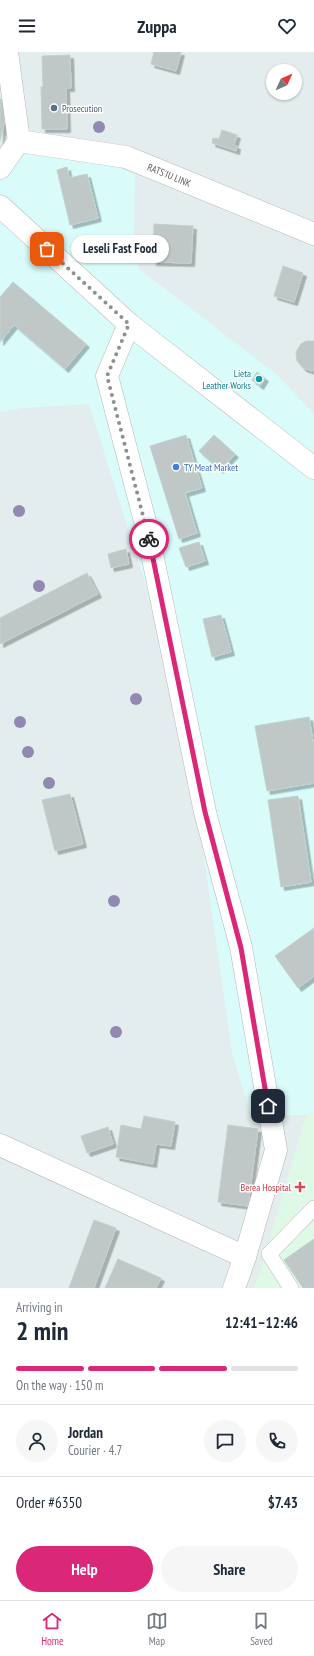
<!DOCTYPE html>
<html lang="en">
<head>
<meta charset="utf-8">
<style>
  :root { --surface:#fff; --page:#f6f6f7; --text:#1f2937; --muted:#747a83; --line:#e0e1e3; --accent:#db2777 }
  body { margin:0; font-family:"PT Sans Narrow",sans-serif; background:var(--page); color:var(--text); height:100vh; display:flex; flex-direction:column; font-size:15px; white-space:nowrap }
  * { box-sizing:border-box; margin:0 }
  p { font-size:13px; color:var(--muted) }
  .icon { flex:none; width:22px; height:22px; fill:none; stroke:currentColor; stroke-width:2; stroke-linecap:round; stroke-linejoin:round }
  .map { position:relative; height:1236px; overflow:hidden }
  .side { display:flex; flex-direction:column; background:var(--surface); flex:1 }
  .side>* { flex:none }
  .needle { width:26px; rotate:45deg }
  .tools { position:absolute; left:266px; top:12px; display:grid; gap:8px }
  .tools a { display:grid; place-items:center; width:36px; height:36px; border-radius:50%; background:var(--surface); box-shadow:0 1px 3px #0004; font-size:20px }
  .pin { position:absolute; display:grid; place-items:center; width:34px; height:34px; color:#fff; margin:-17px; border-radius:8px; box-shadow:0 2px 6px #0006 }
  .courier { position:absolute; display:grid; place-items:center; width:40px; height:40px; margin:-20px; border:3px solid #db2777; border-radius:50%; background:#fff; color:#222; box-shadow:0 1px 5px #0007 }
  .bubble { position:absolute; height:28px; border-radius:14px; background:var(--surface); box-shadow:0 1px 3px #0004; font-size:13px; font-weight:700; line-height:28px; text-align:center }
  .overview em { font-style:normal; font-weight:700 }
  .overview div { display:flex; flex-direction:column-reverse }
  .overview { display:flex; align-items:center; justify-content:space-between; height:68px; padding:0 16px }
  h1 { font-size:26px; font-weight:700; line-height:30px }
  .bar { display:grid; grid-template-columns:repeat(4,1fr); gap:6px 4px; align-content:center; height:48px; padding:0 16px }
  .bar i { height:5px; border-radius:3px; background:var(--line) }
  .bar .on { background:var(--accent) }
  .bar p { grid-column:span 4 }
  .line { display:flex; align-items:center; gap:10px; padding:0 16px; border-top:1px solid var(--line) }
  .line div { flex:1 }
  .round { display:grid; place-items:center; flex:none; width:42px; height:42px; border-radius:21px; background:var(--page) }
  .cta { display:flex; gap:8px; margin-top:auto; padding:8px 16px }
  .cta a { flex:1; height:46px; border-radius:24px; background:var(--accent); color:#fff; font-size:16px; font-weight:700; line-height:46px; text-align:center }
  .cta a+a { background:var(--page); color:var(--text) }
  header { display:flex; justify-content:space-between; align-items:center; height:52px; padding:0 16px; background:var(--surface); font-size:18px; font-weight:700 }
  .tabs { display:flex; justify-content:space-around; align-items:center; height:56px; border-top:1px solid var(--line); background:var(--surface); font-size:11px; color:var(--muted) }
  .tabs a { display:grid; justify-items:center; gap:2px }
  .tabs .on { color:var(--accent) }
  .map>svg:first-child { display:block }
  .commercial { fill:#d9fcfb }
  .medical { fill:#dff9e7 }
  .building { fill:#bfc8c7; stroke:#c1d1cf; filter:url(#shadow) }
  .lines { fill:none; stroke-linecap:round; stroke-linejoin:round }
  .service-casing { stroke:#bcb5b7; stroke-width:16 }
  .minor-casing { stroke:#bcb5b7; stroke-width:23 }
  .secondary-casing { stroke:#beb6b8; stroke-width:23 }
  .service { stroke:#fff; stroke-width:15 }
  .minor { stroke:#fff; stroke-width:22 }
  .secondary { stroke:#fff; stroke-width:22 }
  .tree { fill:#908ab3 }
  .done { stroke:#908e8f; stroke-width:4; stroke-dasharray:0 7.2 }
  .route { stroke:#db2777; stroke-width:5 }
  .service-dot { fill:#5c6f8a; stroke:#fff; stroke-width:1.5 }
  .culture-dot { fill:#0f9aa8; stroke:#fff; stroke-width:1.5 }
  .shop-dot { fill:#3f7fe0; stroke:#fff; stroke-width:1.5 }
  .health-dot { fill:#e0444e; stroke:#fff; stroke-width:1.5 }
  .labels { text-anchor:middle; stroke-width:3; stroke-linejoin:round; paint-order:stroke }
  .service-label { font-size:10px; fill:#4e5e75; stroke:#fff; text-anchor:start }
  .street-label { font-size:10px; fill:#635b5d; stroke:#fff }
  .culture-label { font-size:10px; fill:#0d838f; stroke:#fff; text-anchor:end }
  .shop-label { font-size:10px; fill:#366cbe; stroke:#fff; text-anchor:start }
  .health-label { font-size:10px; fill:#be3a42; stroke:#fff; text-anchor:end }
</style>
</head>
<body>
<header><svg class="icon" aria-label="menu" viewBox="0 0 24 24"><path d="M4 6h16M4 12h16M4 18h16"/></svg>Zuppa<svg class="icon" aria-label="heart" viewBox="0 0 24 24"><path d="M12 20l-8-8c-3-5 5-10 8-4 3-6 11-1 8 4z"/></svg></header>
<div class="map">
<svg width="314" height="1236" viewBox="0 0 314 1236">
  <defs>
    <filter id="shadow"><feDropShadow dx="3.5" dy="3.5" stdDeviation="0" flood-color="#0004"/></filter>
  </defs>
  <rect width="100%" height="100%" fill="#e3eded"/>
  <path class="commercial" d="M 7,97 L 94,106 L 135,122 L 134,199 L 139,217 L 275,321 L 314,362 L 314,1058 L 306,1063 L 252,1064 L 240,1028 L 232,1000 L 181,646 L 89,352 L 23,356 L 0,360 L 0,103 Z"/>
  <path class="medical" d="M 314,1058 L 314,1236 L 254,1236 L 264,1207 L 306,1063 Z"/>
  <path class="building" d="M 154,0 L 181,0 L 176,19 L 151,12 Z
    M 70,3 L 71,36 L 66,36 L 67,77 L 42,77 L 41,35 L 43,35 L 42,4 Z
    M 0,47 L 9,49 L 0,89 Z
    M 222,78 L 237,83 L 234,93 L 237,94 L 236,99 L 212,91 L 213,86 L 219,87 Z
    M 67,115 L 69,126 L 87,122 L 98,166 L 70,173 L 57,118 Z
    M 154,172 L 193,174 L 191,211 L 153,210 Z
    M 283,214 L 303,221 L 294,250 L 274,244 Z
    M 13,230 L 86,292 L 65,317 L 14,273 L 0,290 L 0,245 Z
    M 306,289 L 314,289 L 314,318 L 312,319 L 303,316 L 297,309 L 296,300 L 301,292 Z
    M 257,320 L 265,326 L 260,334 L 252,328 Z
    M 186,383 L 202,436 L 185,441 L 197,481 L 179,487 L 150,394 Z
    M 214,383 L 235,402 L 220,418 L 199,399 Z
    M 199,490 L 205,509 L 186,515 L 179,496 Z
    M 126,497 L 129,512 L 111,516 L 108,502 Z
    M 87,521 L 98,542 L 0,592 L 0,566 Z
    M 221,563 L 231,600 L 212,605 L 203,567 Z
    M 309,665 L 314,696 L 314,731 L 267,739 L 255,674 Z
    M 70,742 L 83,792 L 55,799 L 42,748 Z
    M 298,744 L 311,830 L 281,835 L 268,748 Z
    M 314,876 L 314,924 L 298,936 L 275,904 Z
    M 144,1064 L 175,1070 L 171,1094 L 156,1092 L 153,1112 L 116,1105 L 121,1073 L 141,1077 Z
    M 228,1073 L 258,1077 L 248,1154 L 218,1150 Z
    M 108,1075 L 113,1092 L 87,1101 L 81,1084 Z
    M 94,1168 L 116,1176 L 94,1236 L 69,1236 Z
    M 314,1187 L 314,1236 L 303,1236 L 284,1208 Z
    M 118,1207 L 161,1226 L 156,1236 L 105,1236 Z"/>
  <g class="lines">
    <g class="service-casing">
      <path id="service" d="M 291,1236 L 269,1202 L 314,1156"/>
    </g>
    <g class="minor-casing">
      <g id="minor">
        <path id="s1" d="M 19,89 L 126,105 L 314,182"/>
        <path d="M 0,116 L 19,89 L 7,0"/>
        <path d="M 129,272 L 107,324 L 147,477 L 205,760 L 241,895 L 276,1098 L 245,1205 L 234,1236"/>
        <path d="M 0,1093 L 245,1205"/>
      </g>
    </g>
    <g class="secondary-casing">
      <path id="secondary" d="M 0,154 L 129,272 L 314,416"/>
    </g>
    <use href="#service" class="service"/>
    <use href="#minor" class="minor"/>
    <use href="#secondary" class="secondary"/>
  </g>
  <g class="tree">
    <circle cx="99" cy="75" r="6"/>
    <circle cx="19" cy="459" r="6"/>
    <circle cx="39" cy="534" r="6"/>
    <circle cx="136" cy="647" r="6"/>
    <circle cx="20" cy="670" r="6"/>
    <circle cx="28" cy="700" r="6"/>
    <circle cx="49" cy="731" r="6"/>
    <circle cx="114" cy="849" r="6"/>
    <circle cx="116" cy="980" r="6"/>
  </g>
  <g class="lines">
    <path class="done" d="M 47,197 L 129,272 L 107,324 L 149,487"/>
    <path class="route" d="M 149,487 L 205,760 L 241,896 L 268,1054"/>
  </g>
  <circle class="service-dot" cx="54" cy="56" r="4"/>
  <circle class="culture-dot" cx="259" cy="327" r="4"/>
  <circle class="shop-dot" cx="176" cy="415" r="4"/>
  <path class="health-dot" d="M298 1129h4v4h4v4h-4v4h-4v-4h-4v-4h4z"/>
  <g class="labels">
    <g class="service-label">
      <text x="62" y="60">Prosecution</text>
    </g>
    <g class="street-label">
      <text dy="4" stroke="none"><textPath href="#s1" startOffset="155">RATS'IU LINK</textPath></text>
    </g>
    <g class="culture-label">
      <text x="251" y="325">Lieta<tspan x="251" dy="12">Leather Works</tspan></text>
    </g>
    <g class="shop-label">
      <text x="184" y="419">TY Meat Market</text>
    </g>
    <g class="health-label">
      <text x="291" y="1139">Berea Hospital</text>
    </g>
  </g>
</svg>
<div class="tools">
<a><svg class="needle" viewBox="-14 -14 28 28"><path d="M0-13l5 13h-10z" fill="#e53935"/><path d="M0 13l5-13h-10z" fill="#747a83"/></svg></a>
</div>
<div class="pin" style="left:47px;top:197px;background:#ea580c"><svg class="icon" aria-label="bag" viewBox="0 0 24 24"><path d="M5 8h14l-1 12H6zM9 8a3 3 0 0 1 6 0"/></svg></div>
<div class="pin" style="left:268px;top:1054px;background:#1f2937"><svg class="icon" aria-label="home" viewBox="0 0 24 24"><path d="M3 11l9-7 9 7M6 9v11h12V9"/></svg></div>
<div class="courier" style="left:149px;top:487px"><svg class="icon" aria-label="bike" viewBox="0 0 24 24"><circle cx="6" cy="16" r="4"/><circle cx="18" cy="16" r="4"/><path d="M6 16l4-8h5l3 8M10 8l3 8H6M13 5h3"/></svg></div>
<div class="bubble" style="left:71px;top:183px;width:98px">Leseli Fast Food</div>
</div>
<section class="side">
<div class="overview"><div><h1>2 min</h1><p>Arriving in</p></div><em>12:41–12:46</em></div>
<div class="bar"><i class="on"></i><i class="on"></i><i class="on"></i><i></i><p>On the way · 150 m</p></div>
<div class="line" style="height:72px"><a class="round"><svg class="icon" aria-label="person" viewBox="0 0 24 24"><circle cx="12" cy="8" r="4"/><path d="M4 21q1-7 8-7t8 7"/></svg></a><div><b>Jordan</b><p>Courier · 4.7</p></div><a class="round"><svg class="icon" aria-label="chat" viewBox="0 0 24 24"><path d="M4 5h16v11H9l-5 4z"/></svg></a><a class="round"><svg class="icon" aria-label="phone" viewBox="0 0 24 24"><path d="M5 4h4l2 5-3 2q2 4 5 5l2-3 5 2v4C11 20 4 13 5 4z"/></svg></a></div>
<div class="line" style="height:52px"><div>Order #6350</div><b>$7.43</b></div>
<div class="cta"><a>Help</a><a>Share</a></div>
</section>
<nav class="tabs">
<a class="on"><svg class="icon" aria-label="home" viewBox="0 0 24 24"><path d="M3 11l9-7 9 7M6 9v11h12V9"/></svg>Home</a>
<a><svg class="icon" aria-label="map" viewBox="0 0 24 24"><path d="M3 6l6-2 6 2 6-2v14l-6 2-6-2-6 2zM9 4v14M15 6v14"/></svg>Map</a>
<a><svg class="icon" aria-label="saved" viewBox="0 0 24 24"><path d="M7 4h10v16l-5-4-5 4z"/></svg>Saved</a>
</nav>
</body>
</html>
